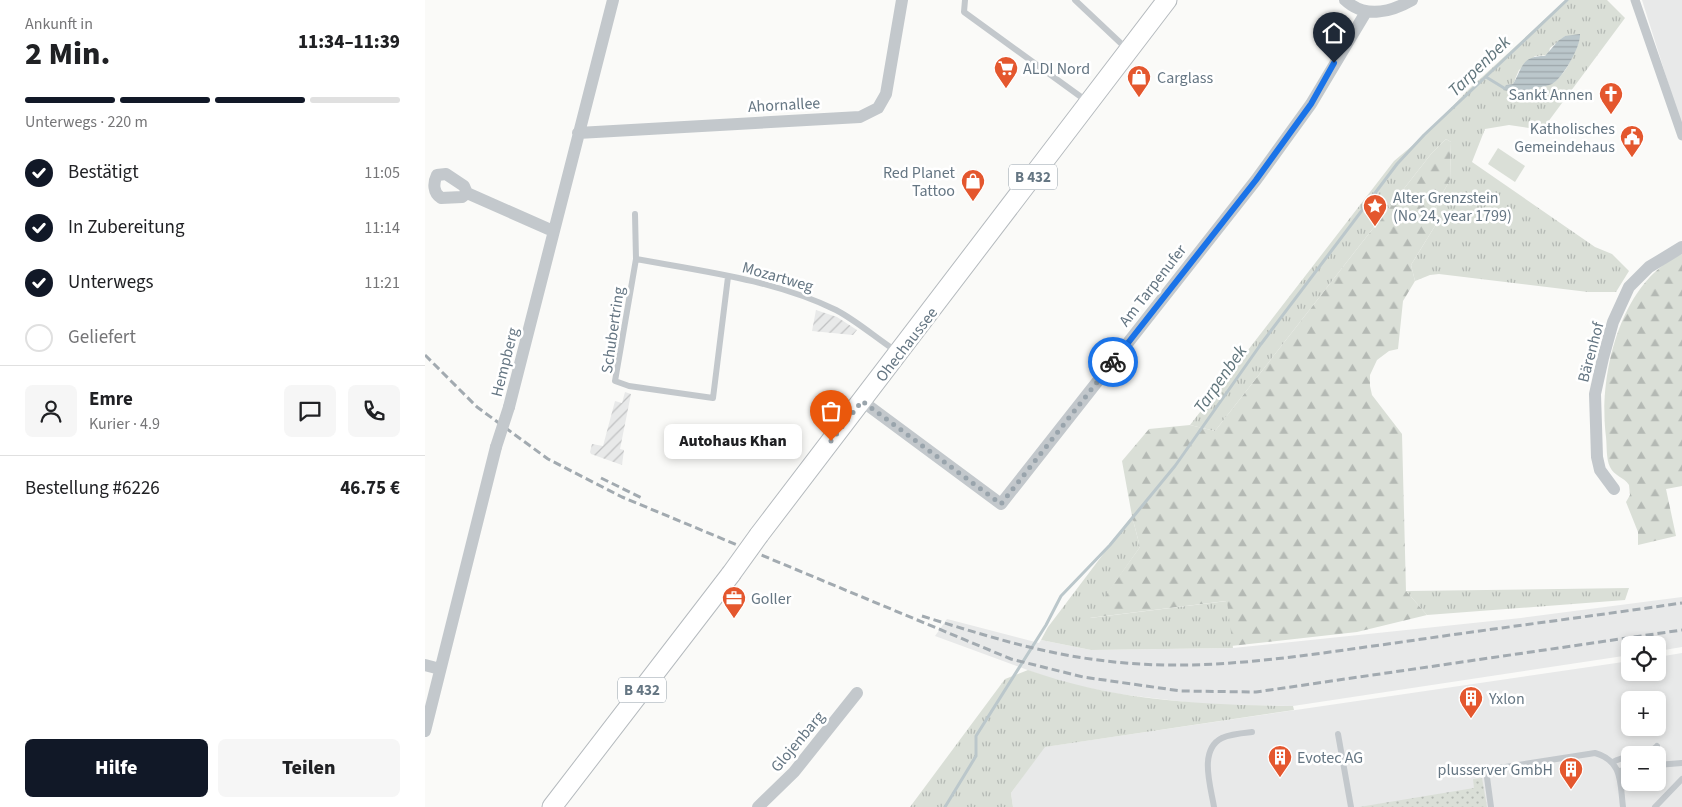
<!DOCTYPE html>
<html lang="de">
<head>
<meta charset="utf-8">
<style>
  :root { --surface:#fff; --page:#f6f6f6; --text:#202124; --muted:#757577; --line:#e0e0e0; --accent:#111827 }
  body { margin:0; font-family:"Source Sans 3",sans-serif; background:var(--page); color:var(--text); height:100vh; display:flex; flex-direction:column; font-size:19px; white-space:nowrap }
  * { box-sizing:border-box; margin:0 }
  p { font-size:16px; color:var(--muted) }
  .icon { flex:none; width:28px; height:28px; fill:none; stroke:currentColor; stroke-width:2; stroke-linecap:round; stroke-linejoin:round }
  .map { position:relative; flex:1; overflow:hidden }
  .details { display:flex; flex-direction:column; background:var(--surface); width:425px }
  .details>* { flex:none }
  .fabs { position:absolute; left:1196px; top:636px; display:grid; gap:10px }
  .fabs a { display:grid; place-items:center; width:45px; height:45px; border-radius:8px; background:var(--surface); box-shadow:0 2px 8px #0003; font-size:25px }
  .pin { position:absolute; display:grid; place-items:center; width:42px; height:42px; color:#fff; margin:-51px -21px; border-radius:50% 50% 50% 0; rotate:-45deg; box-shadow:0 0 5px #0007 }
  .pin .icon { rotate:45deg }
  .courier { position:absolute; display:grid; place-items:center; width:50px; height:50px; margin:-25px; border:4px solid #1a73e8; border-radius:50%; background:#fff; color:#222; box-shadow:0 1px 6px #0007 }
  .bubble { position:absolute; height:35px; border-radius:8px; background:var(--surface); box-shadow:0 2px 8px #0003; font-size:16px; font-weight:800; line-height:35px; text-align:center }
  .head em { font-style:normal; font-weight:800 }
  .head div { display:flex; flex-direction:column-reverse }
  .head { display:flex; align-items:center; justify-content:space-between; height:85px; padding:0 25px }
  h1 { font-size:32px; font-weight:800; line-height:38px }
  .bar { display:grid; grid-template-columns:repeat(4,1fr); gap:8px 5px; align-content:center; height:60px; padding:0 25px }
  .bar i { height:6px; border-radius:4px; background:var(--line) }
  .bar .selected { background:var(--accent) }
  .bar p { grid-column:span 4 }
  .line { display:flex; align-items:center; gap:12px; padding:0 25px; border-top:1px solid var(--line) }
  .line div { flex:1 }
  .round { display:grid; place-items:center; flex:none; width:52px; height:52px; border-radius:8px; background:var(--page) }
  ol { padding:0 25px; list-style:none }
  li { display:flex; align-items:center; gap:15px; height:55px }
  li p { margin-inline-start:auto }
  li .icon { padding:5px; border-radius:50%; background:var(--accent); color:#fff; stroke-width:4 }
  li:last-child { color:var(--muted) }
  li i { width:28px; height:28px; border:2px solid var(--line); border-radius:50% }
  .button { display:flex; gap:10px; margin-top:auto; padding:10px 25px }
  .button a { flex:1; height:58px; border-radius:8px; background:var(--accent); color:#fff; font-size:20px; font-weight:800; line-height:58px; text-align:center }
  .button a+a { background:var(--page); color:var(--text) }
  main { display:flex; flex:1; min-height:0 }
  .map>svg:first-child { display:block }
  .built { fill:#e8e9e9; fill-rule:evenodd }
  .industrial { fill:url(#industrial-furrows) }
  .grass { fill:url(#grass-dots) }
  .forest { fill:url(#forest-firs) }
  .park { fill:url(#park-tufts); fill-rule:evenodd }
  .pitch { fill:#dadfd7 }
  .water { fill:url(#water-rules) }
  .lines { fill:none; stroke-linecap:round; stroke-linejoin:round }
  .stream { stroke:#bbc7cb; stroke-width:3 }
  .primary-casing { stroke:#b5babe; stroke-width:21 }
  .service { stroke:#c3c8cc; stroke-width:6 }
  .pedestrian { stroke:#c3c8cc; stroke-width:9 }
  .minor { stroke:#c3c8cc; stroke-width:12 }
  .primary { stroke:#fff; stroke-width:19 }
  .rail { stroke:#a2aab0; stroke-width:3; stroke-dasharray:8 4; stroke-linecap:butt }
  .primary-bridge-casing { stroke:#b5babe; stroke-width:21; stroke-linecap:butt }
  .minor-bridge { stroke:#c3c8cc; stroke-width:12 }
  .primary-bridge { stroke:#fff; stroke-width:19 }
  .done { stroke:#99a4ac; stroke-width:5; stroke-dasharray:0 9 }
  .route { stroke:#1a73e8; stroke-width:6 }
  .labels { text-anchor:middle; stroke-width:5; stroke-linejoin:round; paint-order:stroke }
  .shield { fill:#fff; stroke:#939fa8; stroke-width:1 }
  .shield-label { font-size:15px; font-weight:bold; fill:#657683 }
  .poi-label { font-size:16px; fill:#657683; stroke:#fff; text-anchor:start }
  .street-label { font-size:16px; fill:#657683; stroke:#fff }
  .water-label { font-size:18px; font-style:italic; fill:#60757c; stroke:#fff }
</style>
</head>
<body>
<main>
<section class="details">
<div class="head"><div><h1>2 Min.</h1><p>Ankunft in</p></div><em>11:34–11:39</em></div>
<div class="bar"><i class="selected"></i><i class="selected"></i><i class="selected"></i><i></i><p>Unterwegs · 220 m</p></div>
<ol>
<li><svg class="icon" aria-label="check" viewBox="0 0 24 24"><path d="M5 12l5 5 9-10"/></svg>Bestätigt<p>11:05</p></li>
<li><svg class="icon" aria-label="check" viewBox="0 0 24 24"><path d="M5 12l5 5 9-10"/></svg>In Zubereitung<p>11:14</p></li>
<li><svg class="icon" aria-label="check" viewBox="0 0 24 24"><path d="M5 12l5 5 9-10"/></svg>Unterwegs<p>11:21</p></li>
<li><i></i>Geliefert</li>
</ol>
<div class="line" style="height:90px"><a class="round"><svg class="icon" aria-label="person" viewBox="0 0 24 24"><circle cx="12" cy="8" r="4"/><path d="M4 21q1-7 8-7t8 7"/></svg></a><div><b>Emre</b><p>Kurier · 4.9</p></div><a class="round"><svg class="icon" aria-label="chat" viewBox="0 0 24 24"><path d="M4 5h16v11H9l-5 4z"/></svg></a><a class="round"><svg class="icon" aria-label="phone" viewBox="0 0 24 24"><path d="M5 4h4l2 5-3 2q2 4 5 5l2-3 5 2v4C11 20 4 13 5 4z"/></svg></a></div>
<div class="line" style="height:65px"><div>Bestellung #6226</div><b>46.75 €</b></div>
<div class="button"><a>Hilfe</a><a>Teilen</a></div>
</section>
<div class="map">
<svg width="1257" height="807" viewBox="0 0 1257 807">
  <defs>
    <pattern id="industrial-furrows" width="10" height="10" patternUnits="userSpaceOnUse" patternTransform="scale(1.25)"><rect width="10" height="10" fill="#e8e9e9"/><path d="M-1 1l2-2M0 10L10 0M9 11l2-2" fill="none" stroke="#c0c1c2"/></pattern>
    <pattern id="grass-dots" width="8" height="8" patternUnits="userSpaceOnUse" patternTransform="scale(1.25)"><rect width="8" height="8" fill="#dadfd7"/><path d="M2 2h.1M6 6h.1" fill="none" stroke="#b4b9b4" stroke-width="1.8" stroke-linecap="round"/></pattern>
    <pattern id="forest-firs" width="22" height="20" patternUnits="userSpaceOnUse" patternTransform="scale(1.25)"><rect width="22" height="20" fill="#dadfd7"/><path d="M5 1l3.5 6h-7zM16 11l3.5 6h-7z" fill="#b4b9b4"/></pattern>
    <pattern id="park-tufts" width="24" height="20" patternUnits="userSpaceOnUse" patternTransform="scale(1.25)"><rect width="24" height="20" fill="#dadfd7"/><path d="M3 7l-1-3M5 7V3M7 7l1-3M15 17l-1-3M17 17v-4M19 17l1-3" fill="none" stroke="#b4b9b4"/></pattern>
    <pattern id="water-rules" width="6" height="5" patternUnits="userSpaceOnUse" patternTransform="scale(1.25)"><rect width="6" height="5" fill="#bbc7cb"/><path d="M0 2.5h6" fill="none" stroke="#9ca6aa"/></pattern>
  </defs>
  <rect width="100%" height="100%" fill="#fafaf8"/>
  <path class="built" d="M 1217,0 L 1257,0 L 1257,127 Z
    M 1257,597 L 1257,647 L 1233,651 L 1232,645 L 1205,645 L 1205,655 L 868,706 L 785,705 L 694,694 L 638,683 L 510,636 L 522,619 L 614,643 L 616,640 L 666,650 L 808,648 L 1096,618 Z
    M 1257,653 L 1257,807 L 588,807 L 586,793 L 619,747 L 1205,661 L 1205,672 L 1232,672 L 1233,657 ZM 1205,700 L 1232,700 L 1232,728 L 1205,728 ZM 1205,755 L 1232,755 L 1232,782 L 1205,782 Z"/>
  <path class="industrial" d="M 391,310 L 412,317 L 432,330 L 428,335 L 387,331 Z
    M 200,392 L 206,394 L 195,449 L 199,450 L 197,465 L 166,454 L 165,452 L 167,444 L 178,446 L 190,401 L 197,403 Z"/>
  <path class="grass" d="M 1057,778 L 1062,807 L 934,807 L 1049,788 L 1048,779 Z"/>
  <path class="forest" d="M 1021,139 L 1026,142 L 1025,180 L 1011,205 L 1013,221 L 986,265 L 990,281 L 978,301 L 973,349 L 964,351 L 952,360 L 945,375 L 945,386 L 947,395 L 977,434 L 981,591 L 1002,615 L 932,632 L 806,646 L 801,601 L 664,618 L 715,547 L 707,516 L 697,461 L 724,429 L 765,425 L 790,431 L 1006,154 Z
    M 1257,254 L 1257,486 L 1241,489 L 1251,536 L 1213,545 L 1213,532 L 1201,502 L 1205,495 L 1204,485 C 1199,477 1189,476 1185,467 C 1181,459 1182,446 1181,437 C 1173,376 1195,281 1257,254 Z"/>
  <path class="park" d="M 1141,0 L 1182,0 L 1200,18 L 1117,130 L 1084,125 L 1060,129 L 1047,162 L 1170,247 L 1187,254 L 1204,271 L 1191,292 L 1163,292 L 1014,274 L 1005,275 L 990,281 L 986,265 L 1013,221 L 1011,205 L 1025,180 L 1026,142 L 1021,139 L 1006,154 L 790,431 L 765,425 L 969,161 L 1000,135 L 1045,88 ZM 1140,36 L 1152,44 C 1147,59 1139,79 1123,85 C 1114,88 1106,88 1097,93 L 1081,85 L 1088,84 L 1094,70 L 1110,56 L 1123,55 L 1125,48 Z
    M 707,516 L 715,547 L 665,618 L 802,601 L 808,648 L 666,650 L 616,640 L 623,627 Z
    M 1204,588 L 1200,600 L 1002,615 L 981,591 Z
    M 603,670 C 690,701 778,705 868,706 L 869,710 L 620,747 L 586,793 L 588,807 L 485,807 L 580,679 Z"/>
  <path class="pitch" d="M 1073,148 L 1100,166 L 1090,182 L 1063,164 Z"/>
  <path class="water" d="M 1155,34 C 1156,46 1138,78 1127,84 C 1117,88 1107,87 1097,93 L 1078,90 L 1081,85 L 1088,84 C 1098,67 1096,56 1120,56 L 1133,41 L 1140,36 Z"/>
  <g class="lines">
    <path class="stream" d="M 1061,77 L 1079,88
      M 520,807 L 551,756 L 551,736 L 621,625 L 636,596 L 685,545 L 750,466 L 836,344 L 972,164 L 999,135 L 1142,0"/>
    <g class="primary-casing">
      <path id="primary" d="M 334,535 L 742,0
        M 127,807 L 306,574"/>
    </g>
    <path class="service" d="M 540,0 L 539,12 L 663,102
      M 650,0 L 703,50
      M 210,214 L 211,259 L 190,381 L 204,386 L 288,398 L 303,277
      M 211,259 C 277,271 350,280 411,310 C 432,321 451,338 471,351
      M 913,734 L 926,807
      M 1188,762 C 1201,754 1225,755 1232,746
      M 1232,765 L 1257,763
      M 1193,771 L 1205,770
      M 789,807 C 786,787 773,750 797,738 C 805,734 817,733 827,732
      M 1066,807 L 1061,770 L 1170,753 C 1198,761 1195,783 1198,807
      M 1230,807 L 1257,779"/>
    <path class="pedestrian" d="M 1210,0 L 1257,136"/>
    <path class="minor" d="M 920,0 C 940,19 966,12 987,0
      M 153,133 L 435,117 L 453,108 L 461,94 L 477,0
      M 42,193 L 37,197 L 16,198 C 8,193 8,183 12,175 L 21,174 L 39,186 L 42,193 L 128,231
      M 437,401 L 576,504 L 831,180 L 886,104 L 941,12
      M 84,407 L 188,0
      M 1189,489 L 1175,470 L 1172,457 L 1170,394 L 1178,358 L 1188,322 L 1204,287 L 1224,267 L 1257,247
      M 0,665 L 15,669
      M 0,731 L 71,447
      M 333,807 L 369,772 L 432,693"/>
    <use href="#primary" class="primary"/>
    <path class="rail" d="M 0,355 L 52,407 L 123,459 L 197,497 L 586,659 L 658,677 L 756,691 L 831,692 L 1257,630
      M 176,478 L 219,499
      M 497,616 C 558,635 618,654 681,661 C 778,673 874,656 970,643 C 1065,629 1161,617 1257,603"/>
    <g class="primary-bridge-casing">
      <path id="primary-bridge" d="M 306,574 L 334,535"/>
    </g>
    <path class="minor-bridge" d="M 71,447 L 84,407"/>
    <use href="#primary-bridge" class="primary-bridge"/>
  </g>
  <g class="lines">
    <path class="done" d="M 406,441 L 437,401 L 576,504 L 688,362"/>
    <path class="route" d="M 688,362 L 831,180 L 886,104 L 909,63"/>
  </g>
  <defs>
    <g id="supermarket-pin" transform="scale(1.25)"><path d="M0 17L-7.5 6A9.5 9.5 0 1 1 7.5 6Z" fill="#e4572e" stroke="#fff"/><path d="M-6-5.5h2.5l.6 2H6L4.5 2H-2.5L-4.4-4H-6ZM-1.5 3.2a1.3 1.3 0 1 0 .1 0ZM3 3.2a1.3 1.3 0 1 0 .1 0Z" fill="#fff"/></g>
    <g id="shop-pin" transform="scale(1.25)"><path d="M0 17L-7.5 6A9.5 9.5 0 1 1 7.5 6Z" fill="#e4572e" stroke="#fff"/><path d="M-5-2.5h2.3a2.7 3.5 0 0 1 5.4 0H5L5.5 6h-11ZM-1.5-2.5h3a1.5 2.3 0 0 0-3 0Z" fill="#fff"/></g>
    <g id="church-pin" transform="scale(1.25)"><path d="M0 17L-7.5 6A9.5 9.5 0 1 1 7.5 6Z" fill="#e4572e" stroke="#fff"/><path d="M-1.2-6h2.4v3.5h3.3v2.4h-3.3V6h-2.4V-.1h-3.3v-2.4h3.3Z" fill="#fff"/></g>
    <g id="civic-pin" transform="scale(1.25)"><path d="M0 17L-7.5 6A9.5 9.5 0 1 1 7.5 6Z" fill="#e4572e" stroke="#fff"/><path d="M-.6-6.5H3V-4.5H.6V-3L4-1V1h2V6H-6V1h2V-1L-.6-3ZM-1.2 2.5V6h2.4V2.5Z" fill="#fff"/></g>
    <g id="sight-pin" transform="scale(1.25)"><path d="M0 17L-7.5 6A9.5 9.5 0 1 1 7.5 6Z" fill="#e4572e" stroke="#fff"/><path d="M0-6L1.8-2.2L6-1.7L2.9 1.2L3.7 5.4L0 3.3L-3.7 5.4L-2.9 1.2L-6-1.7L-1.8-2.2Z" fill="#fff"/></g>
    <g id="office-pin" transform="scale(1.25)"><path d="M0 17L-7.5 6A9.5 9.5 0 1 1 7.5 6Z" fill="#e4572e" stroke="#fff"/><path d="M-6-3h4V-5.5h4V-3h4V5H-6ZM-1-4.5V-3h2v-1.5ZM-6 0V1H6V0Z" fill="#fff"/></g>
    <g id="building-pin" transform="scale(1.25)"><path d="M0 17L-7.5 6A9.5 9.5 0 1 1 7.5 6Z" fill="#e4572e" stroke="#fff"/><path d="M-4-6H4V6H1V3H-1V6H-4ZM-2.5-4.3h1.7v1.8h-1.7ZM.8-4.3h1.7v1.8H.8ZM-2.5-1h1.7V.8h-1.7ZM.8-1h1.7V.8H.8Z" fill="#fff"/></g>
  </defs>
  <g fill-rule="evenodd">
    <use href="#supermarket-pin" x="581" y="68"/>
    <use href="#shop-pin" x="714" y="77"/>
    <use href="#church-pin" x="1186" y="94"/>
    <use href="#civic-pin" x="1207" y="137"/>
    <use href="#shop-pin" x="548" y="181"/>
    <use href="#sight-pin" x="950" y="206"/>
    <use href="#office-pin" x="309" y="598"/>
    <use href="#building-pin" x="1046" y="698"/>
    <use href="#building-pin" x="855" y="757"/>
    <use href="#building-pin" x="1146" y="769"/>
  </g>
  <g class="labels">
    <g class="shield">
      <rect x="584" y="164.5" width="48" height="25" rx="4"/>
      <rect x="193" y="677.5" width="48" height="25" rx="4"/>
    </g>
    <g class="shield-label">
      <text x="608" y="182">B 432</text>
      <text x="217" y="695">B 432</text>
    </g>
    <g class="poi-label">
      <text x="598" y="74">ALDI Nord</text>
      <text x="732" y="83">Carglass</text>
      <text x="1168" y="100" text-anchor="end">Sankt Annen</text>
      <text x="1190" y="134" text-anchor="end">Katholisches<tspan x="1190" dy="18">Gemeindehaus</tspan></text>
      <text x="530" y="178" text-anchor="end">Red Planet<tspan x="530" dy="18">Tattoo</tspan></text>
      <text x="968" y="203">Alter Grenzstein<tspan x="968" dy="18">(No 24, year 1799)</tspan></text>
      <text x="326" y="604">Goller</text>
      <text x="1064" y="704">Yxlon</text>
      <text x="872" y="763">Evotec AG</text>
      <text x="1128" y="775" text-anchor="end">plusserver GmbH</text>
    </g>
    <g class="street-label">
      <text transform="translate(359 104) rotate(-3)" y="6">Ahornallee</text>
      <text transform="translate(353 276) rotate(16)" y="6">Mozartweg</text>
      <text transform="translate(727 285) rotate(-52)" y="6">Am Tarpenufer</text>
      <text transform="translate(187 330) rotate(-82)" y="6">Schubertring</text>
      <text transform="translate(481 344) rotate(-52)" y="6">Ohechaussee</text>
      <text transform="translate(1165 352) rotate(-75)" y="6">Bärenhof</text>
      <text transform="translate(79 362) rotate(-76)" y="6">Hempberg</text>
      <text transform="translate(372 741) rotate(-50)" y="6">Glojenbarg</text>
    </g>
    <g class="water-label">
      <text transform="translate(1054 66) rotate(-44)" y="6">Tarpenbek</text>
      <text transform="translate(795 379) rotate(-55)" y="6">Tarpenbek</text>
    </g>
  </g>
</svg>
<div class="fabs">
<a><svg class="icon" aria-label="locate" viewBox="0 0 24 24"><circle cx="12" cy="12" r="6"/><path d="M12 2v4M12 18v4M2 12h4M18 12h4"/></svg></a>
<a>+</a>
<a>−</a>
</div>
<div class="pin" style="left:406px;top:441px;background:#ea580c"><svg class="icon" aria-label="bag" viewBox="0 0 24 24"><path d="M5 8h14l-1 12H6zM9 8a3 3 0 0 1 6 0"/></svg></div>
<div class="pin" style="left:909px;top:63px;background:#1f2937"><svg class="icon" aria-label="home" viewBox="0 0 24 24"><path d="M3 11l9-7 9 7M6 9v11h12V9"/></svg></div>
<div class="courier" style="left:688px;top:362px"><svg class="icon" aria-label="bike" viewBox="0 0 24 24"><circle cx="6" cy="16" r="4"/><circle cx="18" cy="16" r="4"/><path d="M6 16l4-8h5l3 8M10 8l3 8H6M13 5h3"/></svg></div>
<div class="bubble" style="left:239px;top:424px;width:138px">Autohaus Khan</div>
</div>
</main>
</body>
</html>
